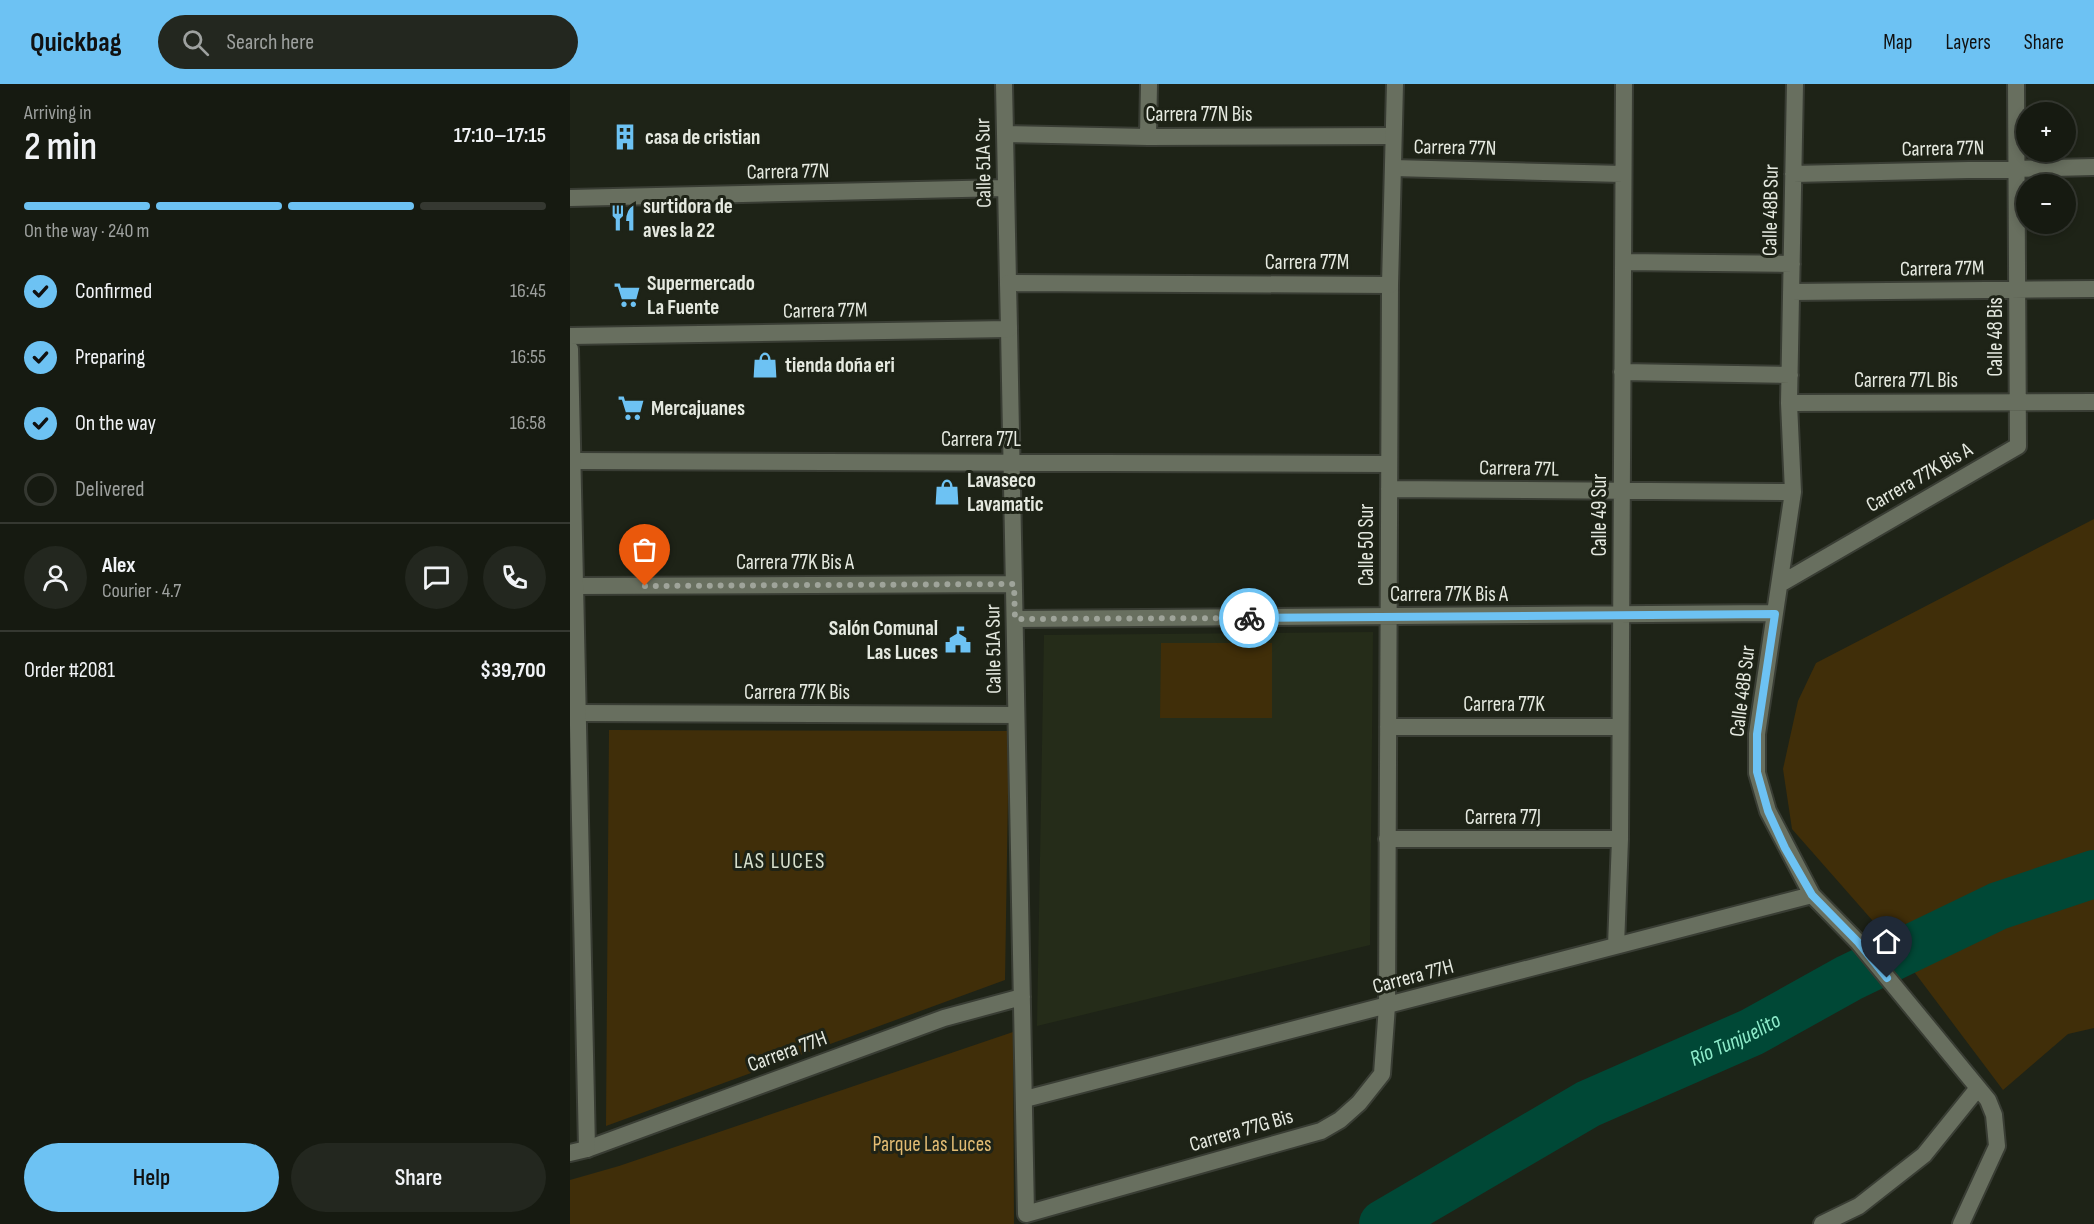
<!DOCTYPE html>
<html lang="en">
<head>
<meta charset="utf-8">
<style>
  :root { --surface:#161a11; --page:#23271f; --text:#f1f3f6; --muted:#9ea19f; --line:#353831; --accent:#6dc2f3 }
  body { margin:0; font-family:"Sofia Sans Condensed",sans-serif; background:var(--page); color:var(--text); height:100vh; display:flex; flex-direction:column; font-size:22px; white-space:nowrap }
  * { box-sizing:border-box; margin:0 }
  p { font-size:20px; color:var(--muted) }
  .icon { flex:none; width:33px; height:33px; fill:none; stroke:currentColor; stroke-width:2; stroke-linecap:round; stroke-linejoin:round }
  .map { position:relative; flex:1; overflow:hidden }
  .panel { display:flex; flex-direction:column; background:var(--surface); width:570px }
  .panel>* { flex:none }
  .controls { position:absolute; left:1446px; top:18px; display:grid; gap:12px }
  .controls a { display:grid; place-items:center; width:60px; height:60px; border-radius:50%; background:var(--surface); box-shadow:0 3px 9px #0003,0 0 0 2px var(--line); font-size:30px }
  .pin { position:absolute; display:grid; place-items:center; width:51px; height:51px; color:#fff; margin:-62px -26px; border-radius:50% 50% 50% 0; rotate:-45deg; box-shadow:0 0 6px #0007 }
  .pin .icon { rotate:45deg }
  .courier { position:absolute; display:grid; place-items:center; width:60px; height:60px; margin:-30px; border:4px solid #6dc2f3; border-radius:50%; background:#fff; color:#222; box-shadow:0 2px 8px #0007 }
  .overview em { font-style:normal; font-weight:600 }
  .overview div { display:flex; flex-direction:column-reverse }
  .overview { display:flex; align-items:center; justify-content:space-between; height:102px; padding:0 24px }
  h1 { font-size:39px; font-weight:600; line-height:45px }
  .bar { display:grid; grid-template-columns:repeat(4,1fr); gap:9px 6px; align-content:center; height:72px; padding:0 24px }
  .bar i { height:8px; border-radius:4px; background:var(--line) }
  .bar .on { background:var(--accent) }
  .bar p { grid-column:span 4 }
  .line { display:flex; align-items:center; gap:15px; padding:0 24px; border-top:2px solid var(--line) }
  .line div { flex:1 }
  .round { display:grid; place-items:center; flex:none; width:63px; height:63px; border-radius:32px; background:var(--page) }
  ol { padding:0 24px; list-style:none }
  li { display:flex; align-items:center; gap:18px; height:66px }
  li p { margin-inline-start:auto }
  li .icon { padding:6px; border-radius:50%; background:var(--accent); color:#111; stroke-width:4 }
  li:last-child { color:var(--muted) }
  li i { width:33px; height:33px; border:3px solid var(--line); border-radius:50% }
  .primary-button { display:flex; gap:12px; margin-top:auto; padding:12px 24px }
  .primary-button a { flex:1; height:69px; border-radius:36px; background:var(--accent); color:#111; font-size:24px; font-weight:600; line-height:69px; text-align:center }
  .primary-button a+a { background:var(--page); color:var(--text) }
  header { display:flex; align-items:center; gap:36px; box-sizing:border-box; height:84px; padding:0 30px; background:var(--accent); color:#111 }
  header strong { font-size:28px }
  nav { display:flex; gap:33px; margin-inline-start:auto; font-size:21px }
  .search { width:420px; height:54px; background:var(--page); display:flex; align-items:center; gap:15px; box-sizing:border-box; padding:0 21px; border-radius:33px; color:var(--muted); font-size:22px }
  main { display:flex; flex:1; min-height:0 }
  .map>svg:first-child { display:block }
  .built { fill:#252c19 }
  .green { fill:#402e09 }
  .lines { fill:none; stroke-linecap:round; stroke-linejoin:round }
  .river { stroke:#004836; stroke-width:48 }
  .minor-casing { stroke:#393d34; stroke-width:20 }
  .tertiary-casing { stroke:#393d34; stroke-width:20 }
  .minor { stroke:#686f5f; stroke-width:16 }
  .tertiary { stroke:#686f5f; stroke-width:16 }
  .done { stroke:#9fa49a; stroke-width:6; stroke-dasharray:0 10.8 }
  .route { stroke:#6dc2f3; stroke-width:8 }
  .labels { text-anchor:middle; stroke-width:6; stroke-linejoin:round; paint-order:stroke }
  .street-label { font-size:21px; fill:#e5e9e0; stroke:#1e2317 }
  .poi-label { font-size:21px; font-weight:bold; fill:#e5e9e0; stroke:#1e2317; text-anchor:start }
  .park-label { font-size:21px; fill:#e3bc73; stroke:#1e2317 }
  .neighbourhood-label { font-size:22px; letter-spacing:1.5px; fill:#d8e0ce; stroke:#1e2317 }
  .water-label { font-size:22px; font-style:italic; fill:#8eeccb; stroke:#1e2317 }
</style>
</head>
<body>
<header>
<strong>Quickbag</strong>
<div class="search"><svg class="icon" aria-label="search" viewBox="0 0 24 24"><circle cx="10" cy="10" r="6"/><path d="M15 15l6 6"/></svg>Search here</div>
<nav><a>Map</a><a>Layers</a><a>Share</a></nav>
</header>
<main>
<section class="panel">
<div class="overview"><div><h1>2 min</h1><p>Arriving in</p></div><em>17:10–17:15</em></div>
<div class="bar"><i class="on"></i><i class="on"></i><i class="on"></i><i></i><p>On the way · 240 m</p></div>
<ol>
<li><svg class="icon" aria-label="check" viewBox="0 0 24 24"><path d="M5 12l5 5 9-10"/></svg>Confirmed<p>16:45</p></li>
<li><svg class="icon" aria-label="check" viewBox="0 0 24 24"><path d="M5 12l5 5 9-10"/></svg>Preparing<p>16:55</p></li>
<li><svg class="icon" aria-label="check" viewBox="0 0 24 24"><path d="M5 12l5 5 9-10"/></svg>On the way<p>16:58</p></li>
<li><i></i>Delivered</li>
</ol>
<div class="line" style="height:108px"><a class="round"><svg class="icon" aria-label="person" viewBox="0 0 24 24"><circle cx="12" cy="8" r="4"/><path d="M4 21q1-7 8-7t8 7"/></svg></a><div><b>Alex</b><p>Courier · 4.7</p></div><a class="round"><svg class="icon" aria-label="chat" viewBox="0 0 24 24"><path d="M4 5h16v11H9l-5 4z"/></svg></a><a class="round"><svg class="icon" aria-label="phone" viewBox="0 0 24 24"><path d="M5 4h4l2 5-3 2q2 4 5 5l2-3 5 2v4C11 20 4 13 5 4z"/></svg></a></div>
<div class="line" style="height:78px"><div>Order #2081</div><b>$39,700</b></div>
<div class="primary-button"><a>Help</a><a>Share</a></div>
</section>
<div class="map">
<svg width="1524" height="1140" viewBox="0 0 1524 1140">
  <rect width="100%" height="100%" fill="#1e2317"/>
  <path class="built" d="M 803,548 L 800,861 L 467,942 L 474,551 Z"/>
  <path class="green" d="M 1524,435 L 1524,944 L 1498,950 L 1433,1006 L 1324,861 L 1222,745 L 1213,685 L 1228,617 L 1246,579 Z
    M 591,559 L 702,559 L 702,634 L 590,634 Z
    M 39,646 L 439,647 L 435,896 L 36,1042 Z
    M 443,948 L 444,1140 L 0,1140 L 0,1096 L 49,1082 Z"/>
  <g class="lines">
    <path class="river" id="s1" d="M 813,1140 L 1018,1020 L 1182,948 L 1279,894 L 1428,822 L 1524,790"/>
    <g class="minor-casing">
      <path id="minor" d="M 434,0 L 438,199
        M 1225,0 L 1219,319 L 1223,408 L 1187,650 L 1187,689 L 1198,727 L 1242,811 L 1288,858 L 1418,1016 L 1424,1031 L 1427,1062 L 1391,1140
        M 435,50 L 578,53 L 823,52
        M 578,53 L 579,0
        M 823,84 L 1053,90
        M 1223,90 L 1524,83
        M 0,114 L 436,104
        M 1053,178 L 1222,180
        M 1221,208 L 1524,205
        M 439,245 L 456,1130 L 751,1047 L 770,1036 L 789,1019 L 812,990 L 817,922 L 820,201
        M 1052,288 L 1220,291
        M 1219,319 L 1524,318
        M 3,377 L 819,380
        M 819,405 L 1223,408
        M 1210,500 L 1448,362 L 1446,0
        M 5,502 L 444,500
        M 445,535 L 1205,529
        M 8,629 L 446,631
        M 818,643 L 1050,643
        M 817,755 L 1050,755
        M 1046,862 L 1050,755 L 1054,0
        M 455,1015 L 1242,811
        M 17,1065 L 374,934 L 452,913
        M 1252,1140 L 1289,1122 L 1354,1071 L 1408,1004"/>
    </g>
    <g class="tertiary-casing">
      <path id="tertiary" d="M 0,252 L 439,245 L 438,199 L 820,201 L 825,0
        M 0,265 L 17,1065 L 0,1069"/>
    </g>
    <use href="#minor" class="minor"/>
    <use href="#tertiary" class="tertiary"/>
  </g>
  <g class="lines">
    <path class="done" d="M 75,502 L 444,500 L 445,535 L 679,534"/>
    <path class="route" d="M 679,534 L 1205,530 L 1187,650 L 1187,688 L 1198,727 L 1215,764 L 1242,811 L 1288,858 L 1317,894"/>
  </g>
  <defs>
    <g id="building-bare" transform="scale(2.07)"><path d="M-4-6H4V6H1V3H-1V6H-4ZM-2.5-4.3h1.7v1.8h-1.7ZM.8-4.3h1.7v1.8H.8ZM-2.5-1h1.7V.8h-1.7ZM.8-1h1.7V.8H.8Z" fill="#6dc2f3" stroke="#1e2317" stroke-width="2.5" paint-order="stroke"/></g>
    <g id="restaurant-bare" transform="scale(2.07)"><path d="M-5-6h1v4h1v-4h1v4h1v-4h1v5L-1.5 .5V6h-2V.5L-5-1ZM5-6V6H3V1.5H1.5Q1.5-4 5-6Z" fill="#6dc2f3" stroke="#1e2317" stroke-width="2.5" paint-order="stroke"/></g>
    <g id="supermarket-bare" transform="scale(2.07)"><path d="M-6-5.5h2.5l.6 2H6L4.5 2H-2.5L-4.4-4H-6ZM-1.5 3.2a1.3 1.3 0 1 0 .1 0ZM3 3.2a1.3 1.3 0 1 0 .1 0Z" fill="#6dc2f3" stroke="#1e2317" stroke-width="2.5" paint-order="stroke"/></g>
    <g id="shop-bare" transform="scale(2.07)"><path d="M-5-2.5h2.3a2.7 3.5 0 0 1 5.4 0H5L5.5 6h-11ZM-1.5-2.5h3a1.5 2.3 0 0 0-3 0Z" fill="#6dc2f3" stroke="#1e2317" stroke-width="2.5" paint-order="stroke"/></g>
    <g id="civic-bare" transform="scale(2.07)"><path d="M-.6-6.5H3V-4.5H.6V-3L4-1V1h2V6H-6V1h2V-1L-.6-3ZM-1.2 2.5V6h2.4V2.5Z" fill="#6dc2f3" stroke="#1e2317" stroke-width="2.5" paint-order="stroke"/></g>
  </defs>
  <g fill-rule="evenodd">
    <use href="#building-bare" x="55" y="53"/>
    <use href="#restaurant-bare" x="53" y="134"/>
    <use href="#supermarket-bare" x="57" y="211"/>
    <use href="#shop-bare" x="195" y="281"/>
    <use href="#supermarket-bare" x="61" y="324"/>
    <use href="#shop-bare" x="377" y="408"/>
    <use href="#civic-bare" x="388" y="556"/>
  </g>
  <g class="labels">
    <g class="street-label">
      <text x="629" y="37">Carrera 77N Bis</text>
      <text transform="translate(885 63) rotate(1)" y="7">Carrera 77N</text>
      <text transform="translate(1373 64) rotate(-1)" y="7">Carrera 77N</text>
      <text transform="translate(413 79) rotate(-91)" y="7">Calle 51A Sur</text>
      <text transform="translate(218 87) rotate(-1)" y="7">Carrera 77N</text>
      <text transform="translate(1200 126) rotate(-89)" y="7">Calle 48B Sur</text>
      <text x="737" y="185">Carrera 77M</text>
      <text transform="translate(1372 184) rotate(-1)" y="7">Carrera 77M</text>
      <text transform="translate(255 226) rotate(-1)" y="7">Carrera 77M</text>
      <text transform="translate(1425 253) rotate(-90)" y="7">Calle 48 Bis</text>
      <text x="1336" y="303">Carrera 77L Bis</text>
      <text x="411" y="362">Carrera 77L</text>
      <text transform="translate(949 384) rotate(1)" y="7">Carrera 77L</text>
      <text transform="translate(1349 393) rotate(-30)" y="7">Carrera 77K Bis A</text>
      <text transform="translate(1029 431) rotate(-90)" y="7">Calle 49 Sur</text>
      <text transform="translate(796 461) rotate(-90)" y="7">Calle 50 Sur</text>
      <text x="225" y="485">Carrera 77K Bis A</text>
      <text x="879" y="517">Carrera 77K Bis A</text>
      <text transform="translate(423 565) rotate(-91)" y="7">Calle 51A Sur</text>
      <text transform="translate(1172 607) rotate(-83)" y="7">Calle 48B Sur</text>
      <text x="227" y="615">Carrera 77K Bis</text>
      <text x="934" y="627">Carrera 77K</text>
      <text x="933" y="740">Carrera 77J</text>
      <text transform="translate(843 892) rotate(-15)" y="7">Carrera 77H</text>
      <text transform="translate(217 967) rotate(-20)" y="7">Carrera 77H</text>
      <text transform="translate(671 1046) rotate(-16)" y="7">Carrera 77G Bis</text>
    </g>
    <g class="poi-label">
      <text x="75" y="60">casa de cristian</text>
      <text x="73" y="129">surtidora de<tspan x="73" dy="24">aves la 22</tspan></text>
      <text x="77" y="206">Supermercado<tspan x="77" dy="24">La Fuente</tspan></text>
      <text x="215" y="288">tienda doña eri</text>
      <text x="81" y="331">Mercajuanes</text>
      <text x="397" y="403">Lavaseco<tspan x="397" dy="24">Lavamatic</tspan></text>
      <text x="368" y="551" text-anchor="end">Salón Comunal<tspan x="368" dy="24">Las Luces</tspan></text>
    </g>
    <g class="park-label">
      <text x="362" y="1067">Parque Las Luces</text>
    </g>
    <g class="neighbourhood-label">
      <text x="210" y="784">LAS LUCES</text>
    </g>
    <g class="water-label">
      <text dy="8" stroke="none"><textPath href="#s1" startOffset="398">Río Tunjuelito</textPath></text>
    </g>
  </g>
</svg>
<div class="controls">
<a>+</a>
<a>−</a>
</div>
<div class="pin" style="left:75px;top:502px;background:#ea580c"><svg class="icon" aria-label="bag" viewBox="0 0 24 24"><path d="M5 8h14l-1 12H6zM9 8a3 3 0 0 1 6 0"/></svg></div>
<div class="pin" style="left:1317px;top:894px;background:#1f2937"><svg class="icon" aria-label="home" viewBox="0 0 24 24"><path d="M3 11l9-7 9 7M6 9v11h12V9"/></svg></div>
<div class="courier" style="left:679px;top:534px"><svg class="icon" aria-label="bike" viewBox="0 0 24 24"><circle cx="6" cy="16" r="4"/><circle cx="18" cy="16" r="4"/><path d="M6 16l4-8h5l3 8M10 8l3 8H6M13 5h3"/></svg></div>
</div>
</main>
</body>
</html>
